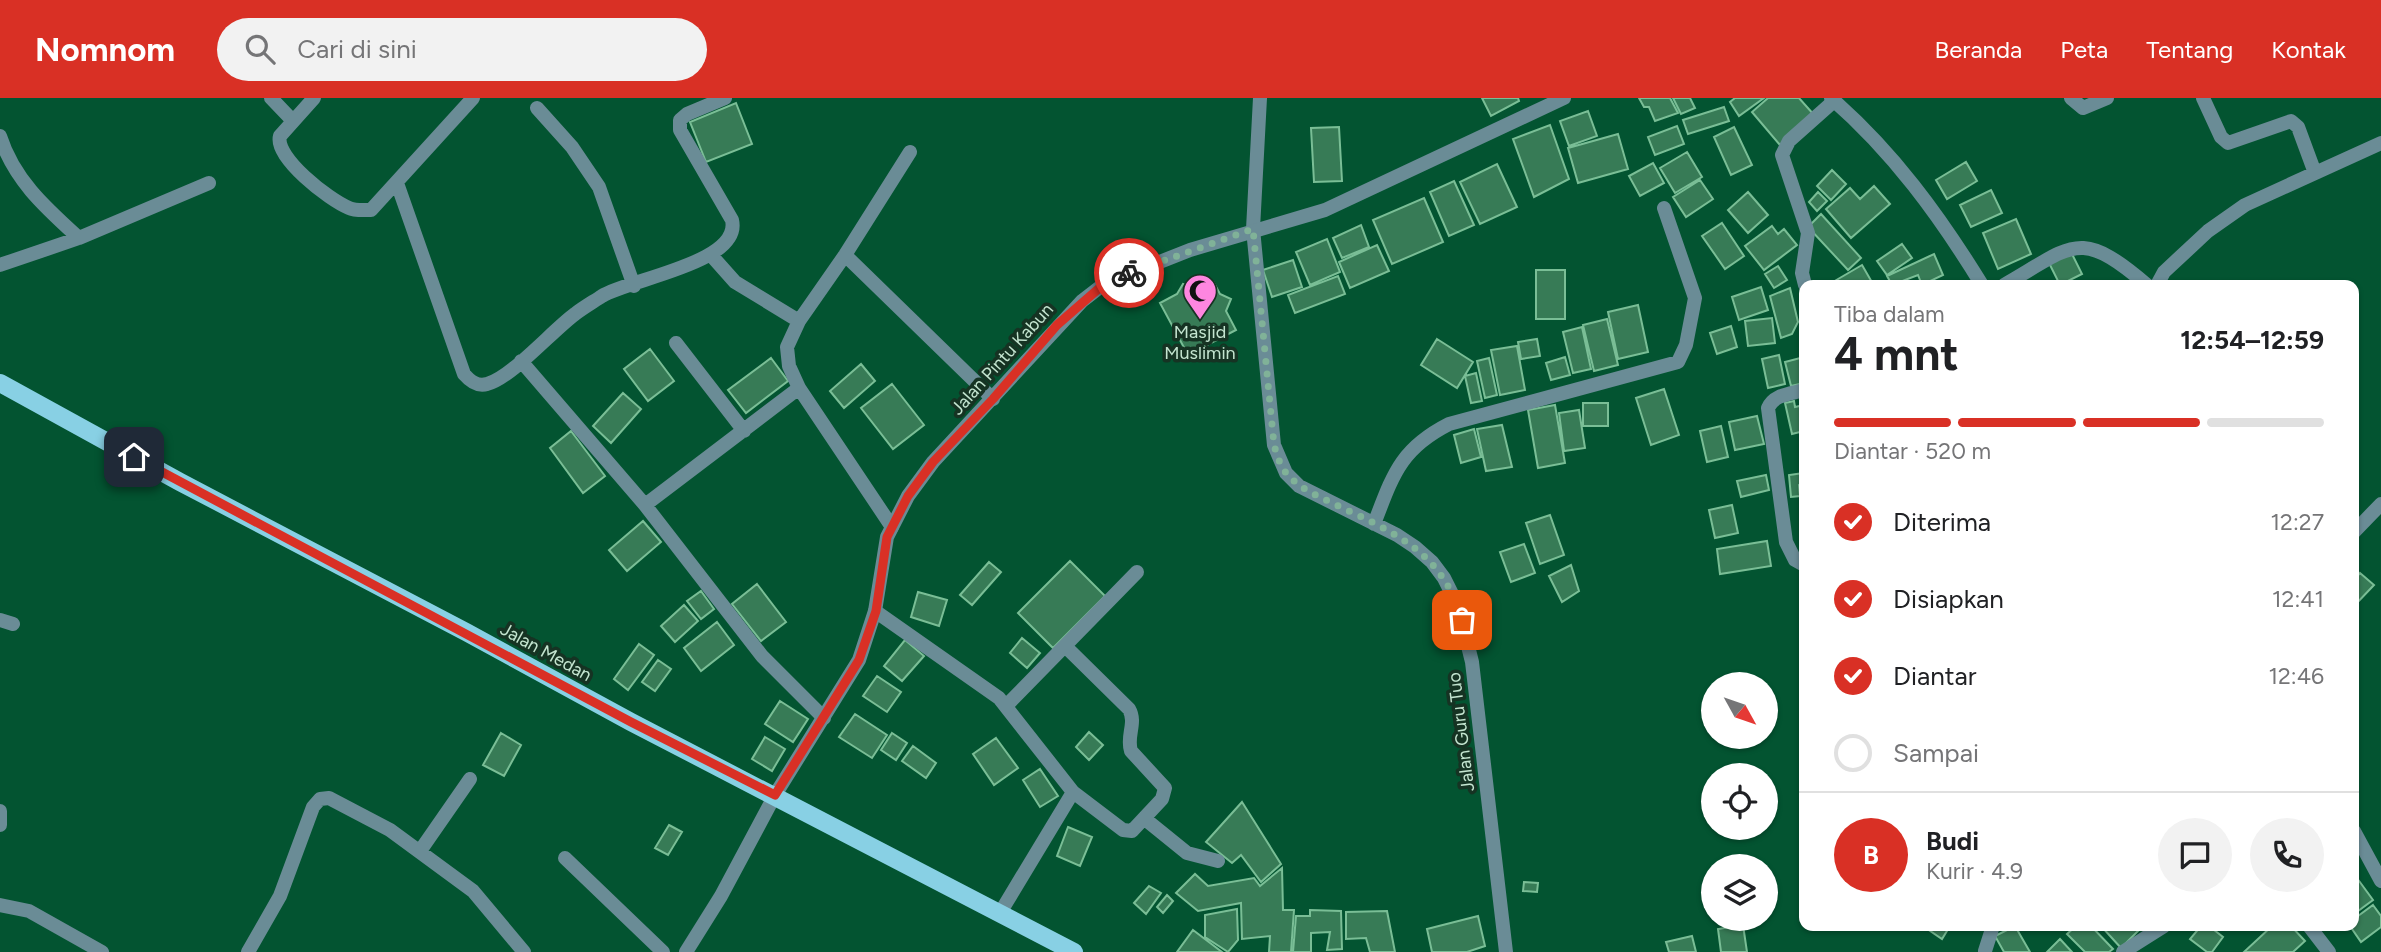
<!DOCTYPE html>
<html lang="id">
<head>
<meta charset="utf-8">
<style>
  :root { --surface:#fff; --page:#f2f2f2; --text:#202124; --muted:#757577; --line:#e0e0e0; --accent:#d93025 }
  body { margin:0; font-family:Figtree,sans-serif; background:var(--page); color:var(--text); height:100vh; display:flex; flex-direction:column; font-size:26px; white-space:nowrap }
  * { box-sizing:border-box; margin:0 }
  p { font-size:23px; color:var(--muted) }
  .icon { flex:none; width:38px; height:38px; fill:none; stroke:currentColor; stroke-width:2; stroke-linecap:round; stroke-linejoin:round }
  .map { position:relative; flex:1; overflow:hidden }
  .side { position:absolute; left:1799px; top:182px; width:560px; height:651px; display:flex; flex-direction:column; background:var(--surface); border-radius:14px; box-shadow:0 2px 5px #0004 }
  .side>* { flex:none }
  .needle { width:46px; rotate:130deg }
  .buttons { position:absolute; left:1701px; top:574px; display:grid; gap:14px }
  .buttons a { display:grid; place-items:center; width:77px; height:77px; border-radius:50%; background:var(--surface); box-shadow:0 2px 5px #0004; font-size:35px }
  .pin { position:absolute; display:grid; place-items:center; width:60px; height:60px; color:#fff; margin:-30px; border-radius:14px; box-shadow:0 4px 10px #0006 }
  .courier { position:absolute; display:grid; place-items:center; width:70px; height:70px; margin:-35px; border:5px solid #d93025; border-radius:50%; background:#fff; color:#222; box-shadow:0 2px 9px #0007 }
  .headline em { font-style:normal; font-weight:700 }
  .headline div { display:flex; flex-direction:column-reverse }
  .headline { display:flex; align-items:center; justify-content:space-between; height:119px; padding:0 35px }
  h1 { font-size:46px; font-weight:700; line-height:52px }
  .bar { display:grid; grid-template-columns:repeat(4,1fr); gap:10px 7px; align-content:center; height:84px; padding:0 35px }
  .bar i { height:9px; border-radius:5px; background:var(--line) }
  .bar .current { background:var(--accent) }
  .bar p { grid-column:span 4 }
  .line { display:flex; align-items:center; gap:18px; padding:0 35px; border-top:2px solid var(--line) }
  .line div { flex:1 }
  .round { display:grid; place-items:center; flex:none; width:74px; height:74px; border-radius:37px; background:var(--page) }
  ol { padding:0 35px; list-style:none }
  li { display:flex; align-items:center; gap:21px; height:77px }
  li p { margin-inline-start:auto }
  li .icon { padding:7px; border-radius:50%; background:var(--accent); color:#fff; stroke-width:4 }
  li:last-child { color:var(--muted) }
  li i { width:38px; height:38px; border:4px solid var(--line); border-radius:50% }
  header { display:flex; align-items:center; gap:42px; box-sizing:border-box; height:98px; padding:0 35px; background:var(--accent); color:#fff }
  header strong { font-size:33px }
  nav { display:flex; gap:38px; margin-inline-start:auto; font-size:24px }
  .search { width:490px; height:63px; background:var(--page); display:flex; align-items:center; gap:18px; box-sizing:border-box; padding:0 24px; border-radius:38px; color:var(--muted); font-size:26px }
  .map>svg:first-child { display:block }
  .building { fill:#377b56; stroke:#7abe96; stroke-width:2 }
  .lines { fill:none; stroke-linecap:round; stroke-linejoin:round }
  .minor { stroke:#6a8c96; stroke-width:14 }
  .tertiary { stroke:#6a8c96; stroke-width:14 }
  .primary { stroke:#88d0e4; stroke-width:18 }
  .done { stroke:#80b298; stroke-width:7; stroke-dasharray:0 12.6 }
  .route { stroke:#d93025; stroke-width:9 }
  .labels { text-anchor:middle; stroke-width:7; stroke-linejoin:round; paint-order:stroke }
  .poi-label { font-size:18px; fill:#c4e5d0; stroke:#163323 }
  .street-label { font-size:18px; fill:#c4e5d0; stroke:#163323 }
</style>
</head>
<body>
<header>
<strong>Nomnom</strong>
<div class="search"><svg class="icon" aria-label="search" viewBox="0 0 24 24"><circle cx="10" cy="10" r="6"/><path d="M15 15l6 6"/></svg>Cari di sini</div>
<nav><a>Beranda</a><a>Peta</a><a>Tentang</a><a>Kontak</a></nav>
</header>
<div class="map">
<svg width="2381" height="854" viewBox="0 0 2381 854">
  <rect width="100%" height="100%" fill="#035431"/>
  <path class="building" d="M 1482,0 L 1518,0 L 1519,3 L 1491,18 Z
    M 1639,0 L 1670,0 L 1678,15 L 1655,23 L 1649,9 L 1644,9 Z
    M 1673,0 L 1690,0 L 1695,10 L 1681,16 Z
    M 1735,0 L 1764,0 L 1739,18 L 1730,4 Z
    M 1768,0 L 1799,0 L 1815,18 L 1780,47 L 1752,14 Z
    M 736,5 L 752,46 L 706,64 L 690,24 Z
    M 1724,9 L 1729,23 L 1688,36 L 1683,22 Z
    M 1588,13 L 1597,38 L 1569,48 L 1560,23 Z
    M 1550,27 L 1569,81 L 1534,99 L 1513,41 Z
    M 1677,28 L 1684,46 L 1655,57 L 1648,39 Z
    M 1339,29 L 1342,83 L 1314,84 L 1311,30 Z
    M 1734,29 L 1752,67 L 1731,77 L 1714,39 Z
    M 1618,36 L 1628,71 L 1578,85 L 1568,50 Z
    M 1687,54 L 1702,79 L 1675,95 L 1660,70 Z
    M 1966,64 L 1977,83 L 1947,101 L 1936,82 Z
    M 1653,65 L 1664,85 L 1640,98 L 1629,78 Z
    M 1497,66 L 1517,109 L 1480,126 L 1460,84 Z
    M 1832,72 L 1846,86 L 1831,102 L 1817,88 Z
    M 1700,82 L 1713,101 L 1686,119 L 1673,99 Z
    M 1454,83 L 1474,127 L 1449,138 L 1430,94 Z
    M 1874,88 L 1890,106 L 1851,140 L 1826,111 L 1850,90 L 1860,101 Z
    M 1991,92 L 2002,115 L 1971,129 L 1960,107 Z
    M 1748,94 L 1768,117 L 1748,135 L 1728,112 Z
    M 1818,94 L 1827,103 L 1817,113 L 1809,104 Z
    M 1424,100 L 1443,144 L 1392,166 L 1373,122 Z
    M 1821,116 L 1861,160 L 1848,172 L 1808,129 Z
    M 2016,121 L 2031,156 L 1998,171 L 1983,135 Z
    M 1722,125 L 1744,158 L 1725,171 L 1702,138 Z
    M 1361,127 L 1369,149 L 1342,160 L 1333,140 Z
    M 1772,128 L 1778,136 L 1784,131 L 1797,147 L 1764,172 L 1745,148 Z
    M 1327,141 L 1340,174 L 1310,187 L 1296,154 Z
    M 1902,146 L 1912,160 L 1887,177 L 1877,163 Z
    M 1377,147 L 1389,173 L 1350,190 L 1339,164 Z
    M 2071,154 L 2082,176 L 2060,187 L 2049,165 Z
    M 1934,156 L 1943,177 L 1922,187 L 1918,177 L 1892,187 L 1887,178 Z
    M 1293,162 L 1302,189 L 1272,199 L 1263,172 Z
    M 1862,167 L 1873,186 L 1835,187 L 1833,184 Z
    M 1778,168 L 1787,182 L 1774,190 L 1765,176 Z
    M 1536,172 L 1565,172 L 1565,221 L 1536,221 Z
    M 1338,178 L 1345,196 L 1295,215 L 1288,197 Z
    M 1202,182 L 1208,189 L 1214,185 L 1220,196 L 1231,201 L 1226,213 L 1236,232 L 1188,257 L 1160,205 L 1177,196 L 1183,186 L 1193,189 Z
    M 1761,189 L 1768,212 L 1739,222 L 1732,199 Z
    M 1790,190 L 1798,224 L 1792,236 L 1781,240 L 1770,198 Z
    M 1638,207 L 1648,254 L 1618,261 L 1608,214 Z
    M 1772,220 L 1775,245 L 1748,248 L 1745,223 Z
    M 1607,221 L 1618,267 L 1594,273 L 1583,227 Z
    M 1731,228 L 1737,249 L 1717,256 L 1710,235 Z
    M 1582,229 L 1591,271 L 1573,275 L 1563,234 Z
    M 1437,241 L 1473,264 L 1457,290 L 1421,267 Z
    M 1537,241 L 1540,258 L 1521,261 L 1518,244 Z
    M 1517,248 L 1525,292 L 1500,297 L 1491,252 Z
    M 650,251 L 674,283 L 648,303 L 624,271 Z
    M 1779,257 L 1785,286 L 1768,290 L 1762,261 Z
    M 1565,259 L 1570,277 L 1551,282 L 1546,265 Z
    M 1804,259 L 1804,285 L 1791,288 L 1785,264 Z
    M 771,260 L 788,283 L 746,315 L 728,292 Z
    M 1489,260 L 1497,297 L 1485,300 L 1477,263 Z
    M 861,266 L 875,283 L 844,310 L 830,293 Z
    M 1476,275 L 1482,303 L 1471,305 L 1465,278 Z
    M 892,286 L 924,327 L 893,351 L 861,310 Z
    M 1664,291 L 1679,337 L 1651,347 L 1636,300 Z
    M 623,295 L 641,311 L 611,345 L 593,328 Z
    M 1794,303 L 1795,309 L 1804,307 L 1804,333 L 1792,336 L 1785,305 Z
    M 1583,305 L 1608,305 L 1608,328 L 1583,328 Z
    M 1555,307 L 1565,365 L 1538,370 L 1528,312 Z
    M 1579,312 L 1585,350 L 1564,353 L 1559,315 Z
    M 1757,318 L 1764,346 L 1735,352 L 1729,324 Z
    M 1502,327 L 1512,369 L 1486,373 L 1477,331 Z
    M 1721,328 L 1728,359 L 1707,364 L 1700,333 Z
    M 1474,331 L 1481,359 L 1461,365 L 1454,337 Z
    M 571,333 L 605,378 L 583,395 L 550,350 Z
    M 1804,375 L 1804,386 L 1799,387 L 1800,398 L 1791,399 L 1789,377 Z
    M 1766,377 L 1769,392 L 1741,399 L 1737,383 Z
    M 1732,407 L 1738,435 L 1715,440 L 1709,412 Z
    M 1550,417 L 1564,457 L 1540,466 L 1526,425 Z
    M 643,423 L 661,444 L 627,473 L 609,452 Z
    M 1767,443 L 1771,468 L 1720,476 L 1717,451 Z
    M 1524,446 L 1535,475 L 1511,484 L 1500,454 Z
    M 1070,463 L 1105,498 L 1053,550 L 1018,515 Z
    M 989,464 L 1001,474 L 972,507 L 960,497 Z
    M 1571,467 L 1579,493 L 1562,504 L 1549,478 Z
    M 2360,475 L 2374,487 L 2354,508 L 2354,482 Z
    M 757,486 L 786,524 L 761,543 L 732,506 Z
    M 701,493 L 714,511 L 701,521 L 687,503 Z
    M 918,494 L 947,502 L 939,528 L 911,519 Z
    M 684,507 L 698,523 L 675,544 L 661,528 Z
    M 717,524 L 734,547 L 701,573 L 684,550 Z
    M 1022,540 L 1040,555 L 1027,570 L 1010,555 Z
    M 905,542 L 924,558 L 902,583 L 884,568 Z
    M 639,546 L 654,557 L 628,592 L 614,581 Z
    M 658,562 L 671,571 L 655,593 L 642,584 Z
    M 877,578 L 901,594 L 887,614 L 863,598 Z
    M 780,603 L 808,621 L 793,644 L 765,626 Z
    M 855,616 L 887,637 L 872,660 L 839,639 Z
    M 1089,634 L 1103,647 L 1089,662 L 1076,649 Z
    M 501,635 L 521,647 L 504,678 L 483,667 Z
    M 892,635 L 907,645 L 896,662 L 881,652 Z
    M 765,639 L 785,651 L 772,673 L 752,661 Z
    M 996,640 L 1018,670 L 994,687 L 973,656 Z
    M 913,648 L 936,665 L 926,680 L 902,663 Z
    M 1040,671 L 1058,698 L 1040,709 L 1023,682 Z
    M 1242,704 L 1281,766 L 1261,784 L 1241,757 L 1232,765 L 1206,744 Z
    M 669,727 L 682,734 L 668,757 L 655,750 Z
    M 1068,729 L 1092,739 L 1080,768 L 1057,758 Z
    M 1282,770 L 1283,812 L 1294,812 L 1291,854 L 1269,854 L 1270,838 L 1242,841 L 1241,805 L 1198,813 L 1176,795 L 1195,776 L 1208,788 L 1254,780 L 1260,788 Z
    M 2354,776 L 2373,802 L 2354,816 Z
    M 1524,784 L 1538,785 L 1537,794 L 1523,793 Z
    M 1149,788 L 1161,795 L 1146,816 L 1134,805 Z
    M 1167,797 L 1173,803 L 1163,815 L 1157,809 Z
    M 2373,807 L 2381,818 L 2381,829 L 2361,844 L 2350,828 L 2354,828 L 2354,821 Z
    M 1237,811 L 1238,842 L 1228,854 L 1205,839 L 1205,817 Z
    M 1310,812 L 1341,813 L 1342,851 L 1327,852 L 1330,834 L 1311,835 L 1311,854 L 1293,854 L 1296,818 L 1310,818 Z
    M 1387,813 L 1395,854 L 1370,854 L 1366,840 L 1346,841 L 1346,814 Z
    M 1478,818 L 1485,848 L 1467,854 L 1432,854 L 1427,831 Z
    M 1743,827 L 1747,854 L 1721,854 L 1718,831 Z
    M 1923,828 L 1950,828 L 1942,841 Z
    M 2015,828 L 2030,854 L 2004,854 L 1995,838 Z
    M 2076,828 L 2091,828 L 2113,851 L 2109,854 L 2085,854 L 2067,836 Z
    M 2101,828 L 2139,828 L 2141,830 L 2121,850 Z
    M 2201,828 L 2209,828 L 2223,839 L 2212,854 L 2207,854 L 2190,841 Z
    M 2272,828 L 2291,828 L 2305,843 L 2293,854 L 2244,854 Z
    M 1193,832 L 1222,854 L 1177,854 Z
    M 1692,838 L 1696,854 L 1669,854 L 1666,844 Z
    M 2060,841 L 2072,854 L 2047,854 Z"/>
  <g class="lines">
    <path class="minor" d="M 271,0 L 293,23
      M 314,0 L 280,38 C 274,59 329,102 349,110 C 355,113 364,112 371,112 L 473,0
      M 1260,0 L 1253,131 L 1274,347 L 1286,375 L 1299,388 L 1397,437 L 1415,449 L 1432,464 L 1444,480 L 1458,508 L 1472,564 L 1506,854
      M 2071,0 L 2083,10 L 2107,0
      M 2203,0 L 2221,39 L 2228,45 L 2291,23 L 2298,29 L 2315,75
      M 537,10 L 572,49 L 599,89 L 634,188
      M 0,38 C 14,82 46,110 79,140
      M 397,85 L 464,276 C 470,283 477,289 487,286 C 511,280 553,232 575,216 C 584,209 593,204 602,198 C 629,181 742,165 732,122 L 680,32 L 680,22 L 687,16 L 725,0
      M 711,157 L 735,184 L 799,223
      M 845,157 L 993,301
      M 0,167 L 79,140 L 209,85
      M 1805,187 L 1802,175 L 1808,135 L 1782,57 L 1789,43 L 1834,3
      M 2004,187 C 2074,147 2079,129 2147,187
      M 2157,187 L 2164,174 L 2208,133 L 2245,107 L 2381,45
      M 676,245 L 744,333
      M 521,263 L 645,407 L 762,558 L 824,620
      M 1804,292 C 1791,296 1774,296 1768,310 L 1786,444 L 1795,462 L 1804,467
      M 645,407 L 799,290
      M 1374,426 C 1393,377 1400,351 1449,326 L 1678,264 L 1686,247 L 1695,200 L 1664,110
      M 892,429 L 799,290 L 789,268 L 787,249 L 799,223 L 845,157 L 910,54
      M 2354,434 L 2381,406
      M 875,513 L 999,600 L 1073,694 L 1123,732 L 1132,733 L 1162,701 L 1165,690 L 1131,653 C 1126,638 1137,625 1129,611 L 1066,549
      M 0,522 L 13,526
      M 1007,607 L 1137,474
      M 0,713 L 0,727
      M 1145,721 L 1187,755 L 1218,763
      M 420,753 L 470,681
      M 565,760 L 663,854
      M 0,807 L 29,813 L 102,854
      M 1000,815 L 1073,694
      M 2309,828 L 2329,854
      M 1985,853 L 1993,828
      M 248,854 L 280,798 L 313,709 L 320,701 L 329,700 L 390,732 L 473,793 L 524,854
      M 2123,854 L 2164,828"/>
    <path class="tertiary" d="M 1831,0 C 1893,54 1939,117 1982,187
      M 2354,733 L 2381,783
      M 686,854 L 721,798 L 775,697 L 859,562 L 875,513 L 887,439 L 908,398 L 933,364 L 1082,203 L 1104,186 L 1190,152 L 1325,112 L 1564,0"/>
    <path class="primary" d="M 0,285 L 180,384 L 466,534 L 631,624 L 1074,854"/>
  </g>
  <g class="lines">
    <path class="done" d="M 1129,175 L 1253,131 L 1274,347 C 1277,357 1280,368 1287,376 C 1299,390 1316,397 1332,405 C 1391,433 1443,453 1462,522"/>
    <path class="route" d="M 134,359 L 631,624 L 775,697 L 859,562 L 876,513 L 887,439 L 908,398 L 933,364 L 993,301 L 1057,227 L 1104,186 L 1129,175"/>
  </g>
  <defs>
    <g id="mosque-pin" transform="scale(1.75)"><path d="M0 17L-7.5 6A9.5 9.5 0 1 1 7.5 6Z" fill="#fe86e0" stroke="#163323"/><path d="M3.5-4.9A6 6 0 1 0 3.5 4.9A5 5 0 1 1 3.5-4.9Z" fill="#111"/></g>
  </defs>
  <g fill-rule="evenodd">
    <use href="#mosque-pin" x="1200" y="193"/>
  </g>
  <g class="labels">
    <g class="poi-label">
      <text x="1200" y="240">Masjid<tspan x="1200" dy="21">Muslimin</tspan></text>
    </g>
    <g class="street-label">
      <text transform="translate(1002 261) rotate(-48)" y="6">Jalan Pintu Kabun</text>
      <text transform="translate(546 554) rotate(29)" y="6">Jalan Medan</text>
      <text transform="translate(1461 634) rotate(-97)" y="6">Jalan Guru Tuo</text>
    </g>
  </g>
</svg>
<div class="buttons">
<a><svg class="needle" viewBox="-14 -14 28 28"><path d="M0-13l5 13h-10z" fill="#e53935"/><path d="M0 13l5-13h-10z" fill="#757577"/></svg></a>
<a><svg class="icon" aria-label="locate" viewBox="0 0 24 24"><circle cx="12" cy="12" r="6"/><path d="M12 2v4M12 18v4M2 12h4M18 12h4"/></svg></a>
<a><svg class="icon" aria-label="layers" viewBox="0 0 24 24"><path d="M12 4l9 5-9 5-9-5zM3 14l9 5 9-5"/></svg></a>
</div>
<div class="pin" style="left:1462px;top:522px;background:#ea580c"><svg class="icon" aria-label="bag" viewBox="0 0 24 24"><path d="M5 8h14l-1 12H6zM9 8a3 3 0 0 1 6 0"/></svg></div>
<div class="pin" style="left:134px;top:359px;background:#1f2937"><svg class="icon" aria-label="home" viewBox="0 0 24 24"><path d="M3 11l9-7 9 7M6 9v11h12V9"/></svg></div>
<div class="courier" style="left:1129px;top:175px"><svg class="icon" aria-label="bike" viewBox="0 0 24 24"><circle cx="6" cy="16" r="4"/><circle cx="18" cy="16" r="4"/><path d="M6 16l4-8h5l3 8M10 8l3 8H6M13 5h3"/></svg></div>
<section class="side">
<div class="headline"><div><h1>4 mnt</h1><p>Tiba dalam</p></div><em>12:54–12:59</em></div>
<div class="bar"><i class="current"></i><i class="current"></i><i class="current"></i><i></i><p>Diantar · 520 m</p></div>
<ol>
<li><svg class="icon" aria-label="check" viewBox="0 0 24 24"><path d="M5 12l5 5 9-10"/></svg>Diterima<p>12:27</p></li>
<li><svg class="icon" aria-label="check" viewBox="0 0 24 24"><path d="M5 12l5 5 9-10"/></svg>Disiapkan<p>12:41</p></li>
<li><svg class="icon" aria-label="check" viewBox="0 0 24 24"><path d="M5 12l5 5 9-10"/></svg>Diantar<p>12:46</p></li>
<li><i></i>Sampai</li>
</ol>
<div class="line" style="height:126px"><b class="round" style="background:var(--accent);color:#fff">B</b><div><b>Budi</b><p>Kurir · 4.9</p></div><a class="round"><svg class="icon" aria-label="chat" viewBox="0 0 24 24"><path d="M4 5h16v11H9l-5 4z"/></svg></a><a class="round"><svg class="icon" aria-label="phone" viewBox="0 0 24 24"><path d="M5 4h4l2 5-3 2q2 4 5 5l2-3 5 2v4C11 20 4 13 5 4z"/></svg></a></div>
</section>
</div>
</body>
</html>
